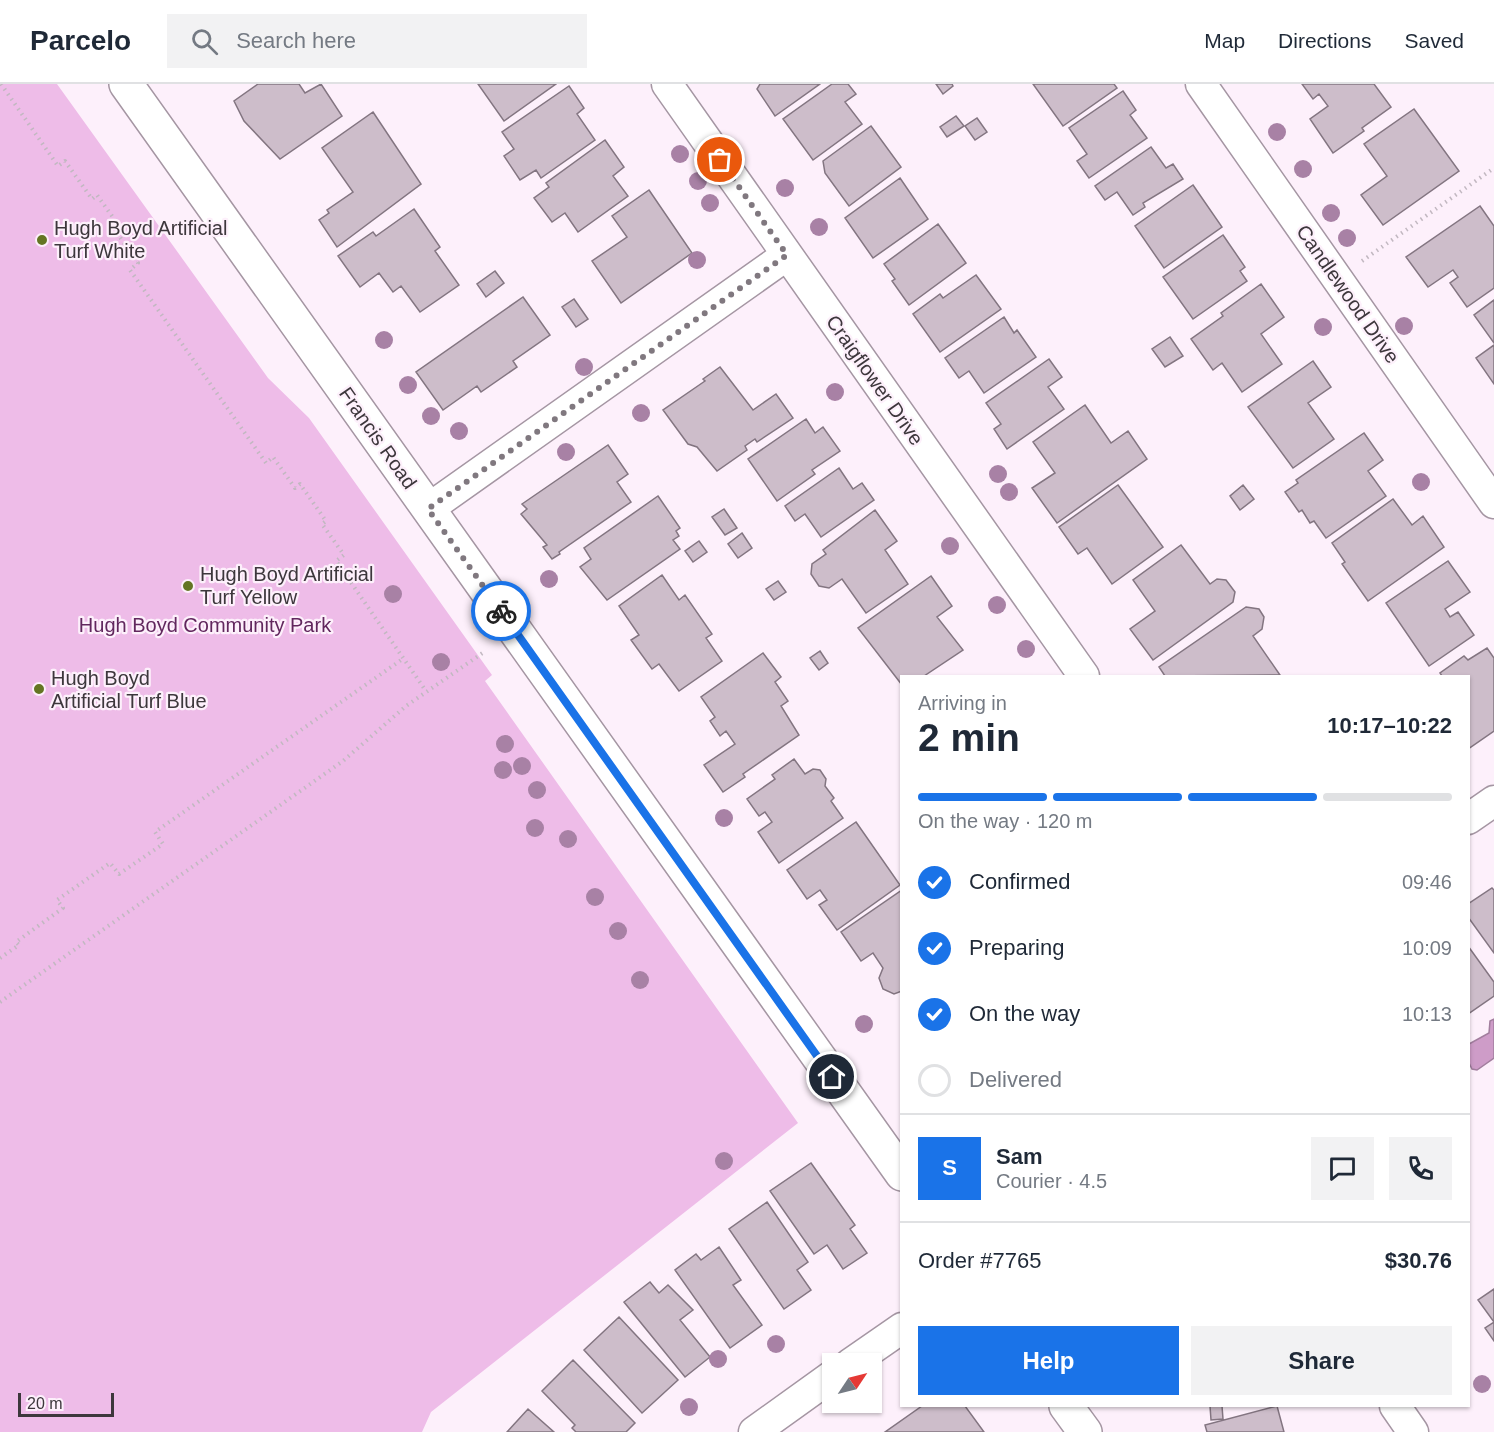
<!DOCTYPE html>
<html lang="en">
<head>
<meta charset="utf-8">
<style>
  :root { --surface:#fff; --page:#f2f2f3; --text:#1f2937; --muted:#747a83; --line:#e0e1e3; --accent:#1a73e8 }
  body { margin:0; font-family:Helvetica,sans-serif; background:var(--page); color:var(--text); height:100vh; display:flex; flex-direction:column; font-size:22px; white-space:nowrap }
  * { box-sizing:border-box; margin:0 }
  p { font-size:20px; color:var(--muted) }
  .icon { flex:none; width:33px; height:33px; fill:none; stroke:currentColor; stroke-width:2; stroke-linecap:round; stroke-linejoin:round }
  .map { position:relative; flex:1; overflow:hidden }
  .panel { position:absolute; left:900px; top:591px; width:570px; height:732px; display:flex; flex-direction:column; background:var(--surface); border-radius:0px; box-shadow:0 2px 4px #0004 }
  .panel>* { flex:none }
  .needle { width:39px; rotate:55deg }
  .fabs { position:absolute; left:822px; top:1269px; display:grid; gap:12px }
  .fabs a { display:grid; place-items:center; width:60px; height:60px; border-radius:0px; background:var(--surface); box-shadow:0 2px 4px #0004; font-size:30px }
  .scale { position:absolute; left:18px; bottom:15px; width:96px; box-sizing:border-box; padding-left:6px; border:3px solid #3d373c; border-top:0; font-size:16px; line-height:21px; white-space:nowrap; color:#3d373c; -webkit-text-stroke:4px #fdf0fb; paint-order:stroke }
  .pin { position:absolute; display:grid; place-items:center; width:51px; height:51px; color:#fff; margin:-26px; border:3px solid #fff; border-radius:50%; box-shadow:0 2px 6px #0007 }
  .courier { position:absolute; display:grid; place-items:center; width:60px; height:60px; margin:-30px; border:4px solid #1a73e8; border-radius:50%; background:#fff; color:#222; box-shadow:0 2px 8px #0007 }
  .summary em { font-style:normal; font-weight:700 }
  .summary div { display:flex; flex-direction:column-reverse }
  .summary { display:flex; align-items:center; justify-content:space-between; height:102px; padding:0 18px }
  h1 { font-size:39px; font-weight:700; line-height:45px }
  .bar { display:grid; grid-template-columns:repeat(4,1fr); gap:9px 6px; align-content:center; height:72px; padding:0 18px }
  .bar i { height:8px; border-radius:4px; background:var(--line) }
  .bar .active { background:var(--accent) }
  .bar p { grid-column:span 4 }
  .line { display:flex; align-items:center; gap:15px; padding:0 18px; border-top:2px solid var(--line) }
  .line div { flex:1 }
  .round { display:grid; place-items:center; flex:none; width:63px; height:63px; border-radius:0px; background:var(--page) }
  ol { padding:0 18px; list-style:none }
  li { display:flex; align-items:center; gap:18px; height:66px }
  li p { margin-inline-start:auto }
  li .icon { padding:6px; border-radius:50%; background:var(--accent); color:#fff; stroke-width:4 }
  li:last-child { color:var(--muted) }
  li i { width:33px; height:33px; border:3px solid var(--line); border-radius:50% }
  .button { display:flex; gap:12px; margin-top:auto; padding:12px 18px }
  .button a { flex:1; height:69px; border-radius:0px; background:var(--accent); color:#fff; font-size:24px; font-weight:700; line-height:69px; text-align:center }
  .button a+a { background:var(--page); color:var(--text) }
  header { display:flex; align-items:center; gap:36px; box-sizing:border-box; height:84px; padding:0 30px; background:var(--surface); border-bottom:2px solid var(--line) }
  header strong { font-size:28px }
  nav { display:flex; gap:33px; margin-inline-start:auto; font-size:21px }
  .search { width:420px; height:54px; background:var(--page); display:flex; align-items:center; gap:15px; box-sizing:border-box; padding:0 21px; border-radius:0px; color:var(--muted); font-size:22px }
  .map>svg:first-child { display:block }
  .green { fill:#eebce8 }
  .water { fill:#ce9cc8; stroke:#a27e9e; stroke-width:1.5 }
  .building { fill:#cdbdca; stroke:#837581; stroke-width:1.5 }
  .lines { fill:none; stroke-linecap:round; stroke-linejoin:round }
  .minor-casing { stroke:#a596a3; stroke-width:33 }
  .tertiary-casing { stroke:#a596a3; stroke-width:36 }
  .path { stroke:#c2b8c1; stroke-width:4; stroke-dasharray:1.5 4.5; stroke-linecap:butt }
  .minor { stroke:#fff; stroke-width:30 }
  .tertiary { stroke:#fff; stroke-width:33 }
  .tree { fill:#a881a5 }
  .done { stroke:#80787f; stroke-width:6; stroke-dasharray:0 10.8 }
  .route { stroke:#1a73e8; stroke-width:8 }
  .poi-dot { fill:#647523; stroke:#fdf0fb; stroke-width:2 }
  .labels { text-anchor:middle; stroke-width:4.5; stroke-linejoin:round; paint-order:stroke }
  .poi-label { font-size:20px; fill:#3d373c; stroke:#fdf0fb; text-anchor:start }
  .street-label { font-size:20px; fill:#3d373c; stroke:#fdf0fb }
  .park-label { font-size:20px; fill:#62275e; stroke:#fdf0fb }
</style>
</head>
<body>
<header>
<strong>Parcelo</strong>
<div class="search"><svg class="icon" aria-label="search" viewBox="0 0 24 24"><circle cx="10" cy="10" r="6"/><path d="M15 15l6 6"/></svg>Search here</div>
<nav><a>Map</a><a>Directions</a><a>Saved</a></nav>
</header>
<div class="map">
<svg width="1494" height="1348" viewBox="0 0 1494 1348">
  <rect width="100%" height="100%" fill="#fdf0fb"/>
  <path class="green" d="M 0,0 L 57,0 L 268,294 L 309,334 L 492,591 L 485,597 L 798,1039 L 431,1328 L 422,1348 L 0,1348 Z"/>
  <path class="water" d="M 1494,935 L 1494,974 L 1477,986 L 1472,985 L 1469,979 L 1469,960 L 1489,949 L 1490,937 Z"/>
  <path class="building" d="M 258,0 L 299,0 L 305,9 L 321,0 L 342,32 L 280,75 L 244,37 L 234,17 Z
    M 478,0 L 556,0 L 504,37 Z
    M 760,0 L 820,0 L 775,32 L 757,5 Z
    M 832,0 L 848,0 L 856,10 L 845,18 L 862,40 L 813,76 L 783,35 Z
    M 936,0 L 952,0 L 953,2 L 943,10 Z
    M 1033,0 L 1114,0 L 1117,4 L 1063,42 Z
    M 1302,0 L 1374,0 L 1391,23 L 1362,44 L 1364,47 L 1333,69 L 1310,35 L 1328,22 L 1319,10 L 1313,15 Z
    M 569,2 L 584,24 L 577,30 L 595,56 L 541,94 L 536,86 L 520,96 L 504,72 L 514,65 L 502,48 Z
    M 1123,7 L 1136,26 L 1130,31 L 1147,54 L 1089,94 L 1077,77 L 1087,70 L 1069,44 Z
    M 1414,25 L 1459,87 L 1383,141 L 1361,111 L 1387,92 L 1364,60 Z
    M 373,28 L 421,100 L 337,163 L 319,136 L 329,129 L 327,126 L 353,108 L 322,64 Z
    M 956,32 L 964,42 L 947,53 L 940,43 Z
    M 977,34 L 987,48 L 975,56 L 965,42 Z
    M 871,42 L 901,83 L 849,122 L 825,89 L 823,77 Z
    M 605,56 L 624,83 L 613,92 L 628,112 L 578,148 L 565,129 L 552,138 L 534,114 L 549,103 L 546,99 Z
    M 1151,63 L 1166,84 L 1173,80 L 1183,95 L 1143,119 L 1145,123 L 1133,131 L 1117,108 L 1105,116 L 1095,102 Z
    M 900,94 L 928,135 L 873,174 L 845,134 Z
    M 1193,101 L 1222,143 L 1164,184 L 1135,142 Z
    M 649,106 L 692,169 L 621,219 L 592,177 L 627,153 L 612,132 Z
    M 1480,122 L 1494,142 L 1494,204 L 1467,223 L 1450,199 L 1458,193 L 1453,186 L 1428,203 L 1406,173 Z
    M 414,125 L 440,163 L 435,167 L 459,201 L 420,228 L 401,202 L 393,208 L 379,189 L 360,203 L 338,172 L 373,148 L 376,152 Z
    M 938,140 L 966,179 L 909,221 L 892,197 L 895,195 L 884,180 Z
    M 1223,151 L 1245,183 L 1240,187 L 1247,197 L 1193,235 L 1163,193 Z
    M 495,187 L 504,199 L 486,213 L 477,200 Z
    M 976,191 L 1001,225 L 940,268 L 913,230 L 940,210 L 943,214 Z
    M 1261,200 L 1284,233 L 1261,250 L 1282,280 L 1242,308 L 1222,279 L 1213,286 L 1191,255 L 1223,232 L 1221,229 Z
    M 523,213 L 550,251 L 513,277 L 517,283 L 481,308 L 477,302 L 443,326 L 416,288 Z
    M 574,215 L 588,235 L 576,243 L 562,223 Z
    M 1494,216 L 1494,259 L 1474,231 Z
    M 1004,233 L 1014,249 L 1017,246 L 1036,273 L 984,309 L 969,287 L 959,294 L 945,274 Z
    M 1170,253 L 1183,272 L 1165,283 L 1152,265 Z
    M 1494,261 L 1494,300 L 1476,274 Z
    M 1049,275 L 1062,293 L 1048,303 L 1064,325 L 1007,365 L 994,345 L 1001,340 L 986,319 Z
    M 1313,277 L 1331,303 L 1308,319 L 1334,355 L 1293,384 L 1248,323 Z
    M 720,283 L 753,326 L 776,310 L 793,334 L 757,358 L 755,355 L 745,362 L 747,366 L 717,387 L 697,363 L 688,360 L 663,326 L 705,297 L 703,295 Z
    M 1085,321 L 1111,359 L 1128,347 L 1147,375 L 1057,439 L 1032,404 L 1055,389 L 1033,358 Z
    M 806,335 L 815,349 L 823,343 L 840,367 L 812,386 L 815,390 L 777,417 L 748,375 Z
    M 1364,349 L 1383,376 L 1368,387 L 1386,412 L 1326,454 L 1314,437 L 1310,439 L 1302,426 L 1299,428 L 1285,408 L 1298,399 L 1296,396 Z
    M 608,361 L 628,390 L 617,398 L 631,418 L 559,468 L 560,470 L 552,475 L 543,463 L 547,461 L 521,430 L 527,425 L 522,420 Z
    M 839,384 L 853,405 L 862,399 L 874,416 L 821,453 L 805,430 L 795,437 L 785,422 Z
    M 1118,401 L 1163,463 L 1112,500 L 1087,464 L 1078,470 L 1059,443 Z
    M 1243,401 L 1254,415 L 1240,426 L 1230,412 Z
    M 658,412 L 680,444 L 676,447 L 679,452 L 673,456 L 680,465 L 607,516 L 580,483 L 591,475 L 584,464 Z
    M 1393,415 L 1412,441 L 1423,432 L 1444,463 L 1368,517 L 1342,480 L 1345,478 L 1332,459 Z
    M 724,425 L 737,444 L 725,451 L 712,433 Z
    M 875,426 L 897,457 L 885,466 L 908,500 L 866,529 L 842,495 L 829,504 L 819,502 L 811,490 L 812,480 L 826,470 L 823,466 Z
    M 742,449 L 752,464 L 738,474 L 728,460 Z
    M 699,457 L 707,468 L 693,478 L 685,467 Z
    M 1181,461 L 1210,500 L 1217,495 L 1226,496 L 1235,508 L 1233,518 L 1153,576 L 1130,545 L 1155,527 L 1133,496 Z
    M 1448,477 L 1470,508 L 1445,525 L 1450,533 L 1458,528 L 1474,551 L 1429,582 L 1386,519 Z
    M 662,491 L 679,516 L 685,511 L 712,550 L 706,554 L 722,577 L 679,607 L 659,580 L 652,585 L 631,556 L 639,551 L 619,522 Z
    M 931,492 L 952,522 L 937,533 L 963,566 L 924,592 L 902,592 L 902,601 L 858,544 Z
    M 778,497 L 786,508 L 774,516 L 766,505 Z
    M 1246,523 L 1259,525 L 1264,533 L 1262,545 L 1253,552 L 1280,591 L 1165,592 L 1159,583 Z
    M 1487,564 L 1494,574 L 1494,647 L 1468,665 L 1468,592 L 1442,592 L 1440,589 L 1464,572 L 1468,576 Z
    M 820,567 L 828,579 L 819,586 L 810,574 Z
    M 763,569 L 781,593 L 775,598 L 788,617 L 781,622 L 799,651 L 743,690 L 745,693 L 723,708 L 704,681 L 735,660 L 726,647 L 720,652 L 710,637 L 715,633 L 701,613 Z
    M 794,675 L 805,690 L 813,685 L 820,686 L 826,695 L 825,702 L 834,714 L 831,717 L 843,734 L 779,779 L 758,748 L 772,738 L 765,728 L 759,732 L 747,715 L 775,695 L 772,691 Z
    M 856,738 L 900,801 L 837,846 L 819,821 L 827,816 L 820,806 L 807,815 L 787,786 Z
    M 1492,804 L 1494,806 L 1494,869 L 1468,833 L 1468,820 Z
    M 902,806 L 902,907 L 894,910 L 883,905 L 879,894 L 883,884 L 873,869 L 861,877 L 841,848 Z
    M 1468,862 L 1494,898 L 1494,912 L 1468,930 Z
    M 811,1079 L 855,1141 L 850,1145 L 867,1169 L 843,1185 L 827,1161 L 814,1170 L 770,1107 Z
    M 767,1118 L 808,1178 L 797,1186 L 811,1206 L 784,1225 L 729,1145 Z
    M 719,1163 L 741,1196 L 733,1201 L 762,1241 L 730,1264 L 675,1186 L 696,1170 L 701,1176 Z
    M 650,1198 L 659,1209 L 668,1201 L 693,1226 L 680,1236 L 710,1273 L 685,1293 L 624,1218 Z
    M 1494,1205 L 1494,1257 L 1485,1244 L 1494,1238 L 1478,1216 Z
    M 619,1233 L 678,1296 L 642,1329 L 584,1266 Z
    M 573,1276 L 635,1339 L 626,1348 L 576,1348 L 572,1344 L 575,1341 L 542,1307 Z
    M 922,1322 L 965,1322 L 984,1348 L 885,1348 Z
    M 1210,1322 L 1222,1322 L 1223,1335 L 1211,1336 Z
    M 1277,1322 L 1284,1348 L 1207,1348 L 1205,1341 Z
    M 528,1325 L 554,1348 L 507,1348 Z"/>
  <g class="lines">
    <g class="minor-casing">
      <path id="minor" d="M 667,0 L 1084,592
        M 1201,0 L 1494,419
        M 428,425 L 787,171
        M 1468,735 L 1494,717
        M 850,1280 L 902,1244
        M 1395,1322 L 1413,1348
        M 754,1348 L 832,1292"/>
    </g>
    <g class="tertiary-casing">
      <path id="tertiary" d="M 126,0 L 902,1090
        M 1066,1322 L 1085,1348"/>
    </g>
    <path class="path" d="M 1,0 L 58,82 L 65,77 L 92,115 L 97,111 L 122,146 L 117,149 L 138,179 L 130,186 L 266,379 L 273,373 L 295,404 L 300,400 L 326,437 L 322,440 L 344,471 L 336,477 L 426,607
      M 1362,177 L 1494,84
      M 0,874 L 19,861 L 16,858 L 63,824 L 57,816 L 110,779 L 119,790 L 163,760 L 155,748 L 404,574
      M 0,918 L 343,677 L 406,622 L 484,568"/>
    <use href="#minor" class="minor"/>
    <use href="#tertiary" class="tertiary"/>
  </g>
  <g class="tree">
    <circle cx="1277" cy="48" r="9"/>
    <circle cx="680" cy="70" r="9"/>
    <circle cx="1303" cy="85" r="9"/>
    <circle cx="698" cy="97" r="9"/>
    <circle cx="785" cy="104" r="9"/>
    <circle cx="710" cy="119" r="9"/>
    <circle cx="1331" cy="129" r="9"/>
    <circle cx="819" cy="143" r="9"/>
    <circle cx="1347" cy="154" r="9"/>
    <circle cx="697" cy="176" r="9"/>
    <circle cx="1404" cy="242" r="9"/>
    <circle cx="1323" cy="243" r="9"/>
    <circle cx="384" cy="256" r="9"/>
    <circle cx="584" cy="283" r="9"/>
    <circle cx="408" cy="301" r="9"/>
    <circle cx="835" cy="308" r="9"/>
    <circle cx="641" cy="329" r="9"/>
    <circle cx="431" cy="332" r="9"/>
    <circle cx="459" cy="347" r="9"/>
    <circle cx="566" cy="368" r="9"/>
    <circle cx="998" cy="390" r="9"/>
    <circle cx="1421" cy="398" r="9"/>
    <circle cx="1009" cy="408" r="9"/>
    <circle cx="950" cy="462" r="9"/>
    <circle cx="549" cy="495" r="9"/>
    <circle cx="393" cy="510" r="9"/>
    <circle cx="997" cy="521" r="9"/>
    <circle cx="1026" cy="565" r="9"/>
    <circle cx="441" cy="578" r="9"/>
    <circle cx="505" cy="660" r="9"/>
    <circle cx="522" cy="682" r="9"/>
    <circle cx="503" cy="686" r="9"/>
    <circle cx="537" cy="706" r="9"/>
    <circle cx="724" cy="734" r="9"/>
    <circle cx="535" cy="744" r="9"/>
    <circle cx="568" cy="755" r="9"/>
    <circle cx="595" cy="813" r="9"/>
    <circle cx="618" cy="847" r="9"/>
    <circle cx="640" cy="896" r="9"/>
    <circle cx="864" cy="940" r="9"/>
    <circle cx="724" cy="1077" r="9"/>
    <circle cx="776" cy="1260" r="9"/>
    <circle cx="718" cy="1275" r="9"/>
    <circle cx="1482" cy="1300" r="9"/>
    <circle cx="689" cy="1323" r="9"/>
  </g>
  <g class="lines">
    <path class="done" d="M 501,527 L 428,425 L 787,171 L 720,76"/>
    <path class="route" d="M 501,527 L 832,993"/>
  </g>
  <g class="poi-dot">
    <circle cx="42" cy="156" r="6"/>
    <circle cx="188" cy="502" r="6"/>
    <circle cx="39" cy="605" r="6"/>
  </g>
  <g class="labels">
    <g class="poi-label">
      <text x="54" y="151">Hugh Boyd Artificial<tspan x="54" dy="23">Turf White</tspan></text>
      <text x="200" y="497">Hugh Boyd Artificial<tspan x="200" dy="23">Turf Yellow</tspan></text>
      <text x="51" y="601">Hugh Boyd<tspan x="51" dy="23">Artificial Turf Blue</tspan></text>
    </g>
    <g class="street-label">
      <text transform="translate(1348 210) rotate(55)" y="7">Candlewood Drive</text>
      <text transform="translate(875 296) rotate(55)" y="7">Craigflower Drive</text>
      <text transform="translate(378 354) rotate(55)" y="7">Francis Road</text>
    </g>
    <g class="park-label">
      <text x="205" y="548">Hugh Boyd Community Park</text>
    </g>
  </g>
</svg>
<div class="fabs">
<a><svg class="needle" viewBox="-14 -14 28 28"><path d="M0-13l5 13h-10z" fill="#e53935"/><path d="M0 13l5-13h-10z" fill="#747a83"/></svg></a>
</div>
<div class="scale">20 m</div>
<div class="pin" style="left:720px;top:76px;background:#ea580c"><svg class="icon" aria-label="bag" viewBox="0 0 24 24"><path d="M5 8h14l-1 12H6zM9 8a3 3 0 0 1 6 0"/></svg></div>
<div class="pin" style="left:832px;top:993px;background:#1f2937"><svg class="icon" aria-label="home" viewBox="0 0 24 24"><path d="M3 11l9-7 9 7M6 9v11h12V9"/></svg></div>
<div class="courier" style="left:501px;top:527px"><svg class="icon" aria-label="bike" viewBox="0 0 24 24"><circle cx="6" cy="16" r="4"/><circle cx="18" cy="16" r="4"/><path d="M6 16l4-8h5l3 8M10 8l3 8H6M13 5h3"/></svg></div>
<section class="panel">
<div class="summary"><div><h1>2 min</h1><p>Arriving in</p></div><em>10:17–10:22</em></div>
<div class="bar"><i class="active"></i><i class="active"></i><i class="active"></i><i></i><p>On the way · 120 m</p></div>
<ol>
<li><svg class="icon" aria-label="check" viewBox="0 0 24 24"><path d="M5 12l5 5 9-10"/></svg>Confirmed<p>09:46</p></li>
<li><svg class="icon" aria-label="check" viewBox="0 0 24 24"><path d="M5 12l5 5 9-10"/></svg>Preparing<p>10:09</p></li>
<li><svg class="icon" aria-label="check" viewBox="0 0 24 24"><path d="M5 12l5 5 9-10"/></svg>On the way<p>10:13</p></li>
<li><i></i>Delivered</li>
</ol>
<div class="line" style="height:108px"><b class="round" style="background:var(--accent);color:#fff">S</b><div><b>Sam</b><p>Courier · 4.5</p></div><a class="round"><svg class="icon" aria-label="chat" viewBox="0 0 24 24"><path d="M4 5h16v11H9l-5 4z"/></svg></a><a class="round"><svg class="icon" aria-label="phone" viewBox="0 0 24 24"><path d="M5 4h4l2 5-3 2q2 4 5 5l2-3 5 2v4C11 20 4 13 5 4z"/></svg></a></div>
<div class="line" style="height:78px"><div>Order #7765</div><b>$30.76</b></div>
<div class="button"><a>Help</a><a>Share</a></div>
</section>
</div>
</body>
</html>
